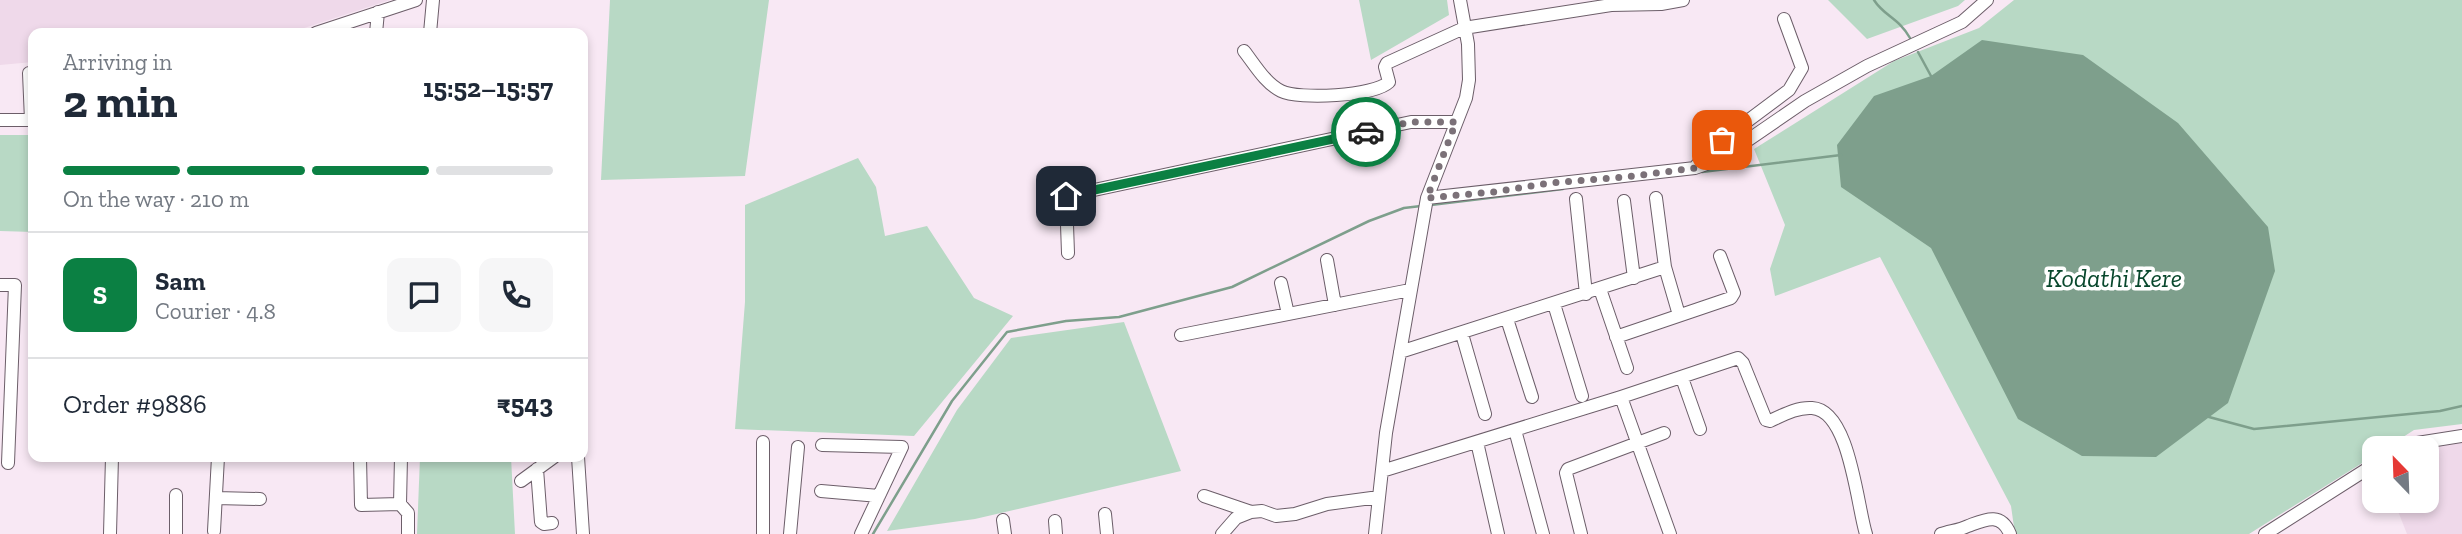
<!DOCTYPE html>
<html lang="en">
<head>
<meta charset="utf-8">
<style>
  :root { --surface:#fff; --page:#f6f6f7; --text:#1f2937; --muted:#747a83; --line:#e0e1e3; --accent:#0b8043 }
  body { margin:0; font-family:"Zilla Slab",serif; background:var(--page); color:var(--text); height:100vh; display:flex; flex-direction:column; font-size:26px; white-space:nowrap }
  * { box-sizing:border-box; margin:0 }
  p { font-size:23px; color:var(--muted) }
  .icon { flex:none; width:38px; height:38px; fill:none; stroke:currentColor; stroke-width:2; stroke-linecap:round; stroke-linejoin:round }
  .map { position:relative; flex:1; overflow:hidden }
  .sheet { position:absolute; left:28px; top:28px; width:560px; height:434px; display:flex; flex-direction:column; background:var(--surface); border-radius:14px; box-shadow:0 4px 10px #0003 }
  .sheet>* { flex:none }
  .needle { width:46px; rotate:337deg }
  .tools { position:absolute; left:2362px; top:436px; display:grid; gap:14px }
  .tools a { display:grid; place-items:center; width:77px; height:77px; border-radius:14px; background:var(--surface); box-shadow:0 4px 10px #0003; font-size:35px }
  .pin { position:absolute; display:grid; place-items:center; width:60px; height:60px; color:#fff; margin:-30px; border-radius:14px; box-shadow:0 4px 10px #0006 }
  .courier { position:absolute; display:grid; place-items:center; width:70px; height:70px; margin:-35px; border:5px solid #0b8043; border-radius:50%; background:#fff; color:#222; box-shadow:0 2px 9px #0007 }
  .headline em { font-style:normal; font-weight:700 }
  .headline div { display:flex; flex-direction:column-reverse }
  .headline { display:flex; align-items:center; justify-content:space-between; height:119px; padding:0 35px }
  h1 { font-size:46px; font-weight:700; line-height:52px }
  .bar { display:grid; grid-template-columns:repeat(4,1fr); gap:10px 7px; align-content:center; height:84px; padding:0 35px }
  .bar i { height:9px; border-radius:5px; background:var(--line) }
  .bar .selected { background:var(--accent) }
  .bar p { grid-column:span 4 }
  .line { display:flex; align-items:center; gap:18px; padding:0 35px; border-top:2px solid var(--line) }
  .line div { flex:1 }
  .round { display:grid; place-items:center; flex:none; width:74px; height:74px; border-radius:14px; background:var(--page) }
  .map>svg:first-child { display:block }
  .built { fill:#efd9ea }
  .green { fill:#b8d9c5 }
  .water { fill:#7e9f8c }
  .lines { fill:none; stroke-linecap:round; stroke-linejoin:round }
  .stream { stroke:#7e9f8c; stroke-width:2.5 }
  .minor-casing { stroke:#6c5e69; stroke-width:14 }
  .minor { stroke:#fff; stroke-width:12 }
  .done { stroke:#7b7178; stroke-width:7; stroke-dasharray:0 12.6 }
  .route { stroke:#0b8043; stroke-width:9 }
  .labels { text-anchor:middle; stroke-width:7; stroke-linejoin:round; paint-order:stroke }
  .water-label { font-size:26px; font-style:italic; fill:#09482d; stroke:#fff }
</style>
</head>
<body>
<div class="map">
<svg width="2462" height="534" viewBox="0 0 2462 534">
  <rect width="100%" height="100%" fill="#f8e8f4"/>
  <path class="built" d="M 0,0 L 390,0 L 289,33 L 33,33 L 33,62 L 0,65 Z
    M 2462,443 L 2462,534 L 2407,534 L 2394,501 L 2427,500 L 2426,448 Z"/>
  <path class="green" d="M 610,0 L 769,0 L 745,176 L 601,180 Z
    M 1359,0 L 1447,0 L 1449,15 L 1371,60 Z
    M 1828,0 L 1965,0 L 1958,6 L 1867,39 Z
    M 2014,0 L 2462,0 L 2462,424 L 2414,430 L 2386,448 L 2375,448 L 2375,455 L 2249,534 L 2015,534 L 2011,506 L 1880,257 L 1775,296 L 1770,269 L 1785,225 L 1754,149 L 1894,61 L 1979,28 Z
    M 0,135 L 33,135 L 33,232 L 0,231 Z
    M 858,158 L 876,187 L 885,236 L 927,226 L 974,298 L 1013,316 L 914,436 L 735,429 L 745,302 L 745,205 Z
    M 1124,322 L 1181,471 L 975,519 L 887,531 L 957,410 L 1011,338 Z
    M 420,457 L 511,457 L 515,534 L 417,534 Z"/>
  <path class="water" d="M 1982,40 L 2083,55 L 2178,123 L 2268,227 L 2275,271 L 2228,403 L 2156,457 L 2082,456 L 2018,419 L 1931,248 L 1841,187 L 1837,145 L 1874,96 L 1931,76 Z"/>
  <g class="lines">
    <path class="stream" d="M 1874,0 C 1884,16 1899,18 1910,38
      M 1918,52 L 1931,76
      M 1702,172 L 1841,155
      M 1431,205 L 1563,189
      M 2209,417 L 2254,429 L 2440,411 L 2462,406
      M 873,534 L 952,401 L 1007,332 L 1066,321 L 1119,317 L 1232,287 L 1369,221 L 1404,208 L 1421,206"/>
    <g class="minor-casing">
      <path id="minor" d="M 316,33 L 416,0
        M 376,33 L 378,12
        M 430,33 L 433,0
        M 1244,51 C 1255,65 1265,83 1281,91 C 1299,100 1374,96 1389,82 L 1385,67 L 1387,63 L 1464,28 L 1611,5 L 1661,4 L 1683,0
        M 29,73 L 31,120
        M 0,120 L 33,120
        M 1696,166 L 1722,140 L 1789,90 L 1802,68 L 1784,19
        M 1427,198 L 1695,168 L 1712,162 L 1735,149 L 1805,101 L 1867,66 L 1962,22 L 1987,0
        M 1576,199 L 1586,294
        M 1624,201 L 1634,278
        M 1068,253 L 1066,196 L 1411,122 L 1456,122
        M 1327,260 L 1335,305
        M 1665,267 L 1679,315
        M 1281,283 L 1288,314
        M 0,285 L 15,285 L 8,463
        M 1600,289 L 1627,368
        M 1554,304 L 1582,396
        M 1507,319 L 1532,397
        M 1462,334 L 1485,414
        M 1181,335 L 1410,290
        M 1616,337 L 1731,298 L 1734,293 L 1720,256
        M 1400,352 L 1665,267 L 1656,198
        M 1682,378 L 1700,429
        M 1621,397 L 1670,534
        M 1515,430 L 1543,534
        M 1477,442 L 1498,534
        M 822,445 L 902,447 L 861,534
        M 2403,448 L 2411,444 L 2462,436
        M 360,457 L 361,505 L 400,504 L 408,513 L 408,534
        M 578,457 L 583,534
        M 537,469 L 541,522 L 544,524 L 552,523
        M 1382,471 L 1621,397 L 1738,358 L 1743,363 L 1766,420 L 1770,421 C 1783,415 1797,407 1812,408 C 1850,410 1857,506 1866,534
        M 521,481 L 554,457
        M 821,491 L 879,496
        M 1204,496 L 1251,512
        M 216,498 L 260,499
        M 400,504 L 401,457
        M 1105,514 L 1107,534
        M 1003,520 L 1005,534
        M 1055,521 L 1056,534
        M 214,531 L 218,457
        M 110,534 L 112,457
        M 176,534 L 176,495
        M 763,534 L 763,442
        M 790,534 L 798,447
        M 1222,534 L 1236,518 L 1251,512 L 1262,511 L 1276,516 L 1295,514 L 1327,504 L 1379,497
        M 1375,534 L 1386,433 L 1427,198 L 1466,98 L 1469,80 L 1468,44 L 1460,0
        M 1581,534 L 1566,473 L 1568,469 L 1664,433
        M 1941,534 C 1950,531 1960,530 1968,526 C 1984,520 2001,511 2010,534
        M 2265,534 L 2375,464"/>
    </g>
    <use href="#minor" class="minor"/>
  </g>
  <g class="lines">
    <path class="done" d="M 1366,132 L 1411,122 L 1456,122 L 1427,198 L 1493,192 L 1550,183 L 1626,177 L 1695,168 L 1722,140"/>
    <path class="route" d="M 1066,196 L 1366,132"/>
  </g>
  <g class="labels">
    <g class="water-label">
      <text x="2114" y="287">Kodathi Kere</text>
    </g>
  </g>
</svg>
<div class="tools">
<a><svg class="needle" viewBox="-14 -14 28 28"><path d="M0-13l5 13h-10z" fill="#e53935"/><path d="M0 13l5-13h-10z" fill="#747a83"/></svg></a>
</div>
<div class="pin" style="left:1722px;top:140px;background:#ea580c"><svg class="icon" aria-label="bag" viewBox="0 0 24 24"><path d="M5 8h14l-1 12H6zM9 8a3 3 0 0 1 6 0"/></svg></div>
<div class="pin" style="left:1066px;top:196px;background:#1f2937"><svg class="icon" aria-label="home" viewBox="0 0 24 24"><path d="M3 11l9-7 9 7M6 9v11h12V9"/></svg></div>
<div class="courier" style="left:1366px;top:132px"><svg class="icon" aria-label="car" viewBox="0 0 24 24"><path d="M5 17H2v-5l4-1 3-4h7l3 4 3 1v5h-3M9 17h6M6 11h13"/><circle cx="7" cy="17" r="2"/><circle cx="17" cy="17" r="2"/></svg></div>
<section class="sheet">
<div class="headline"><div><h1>2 min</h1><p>Arriving in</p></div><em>15:52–15:57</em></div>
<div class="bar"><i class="selected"></i><i class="selected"></i><i class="selected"></i><i></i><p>On the way · 210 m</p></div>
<div class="line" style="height:126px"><b class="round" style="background:var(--accent);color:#fff">S</b><div><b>Sam</b><p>Courier · 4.8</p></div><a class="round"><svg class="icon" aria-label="chat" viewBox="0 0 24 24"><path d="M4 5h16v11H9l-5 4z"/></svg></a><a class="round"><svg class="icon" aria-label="phone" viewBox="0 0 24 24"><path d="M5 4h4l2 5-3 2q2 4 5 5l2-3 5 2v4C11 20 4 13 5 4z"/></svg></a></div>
<div class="line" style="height:91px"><div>Order #9886</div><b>₹543</b></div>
</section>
</div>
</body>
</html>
